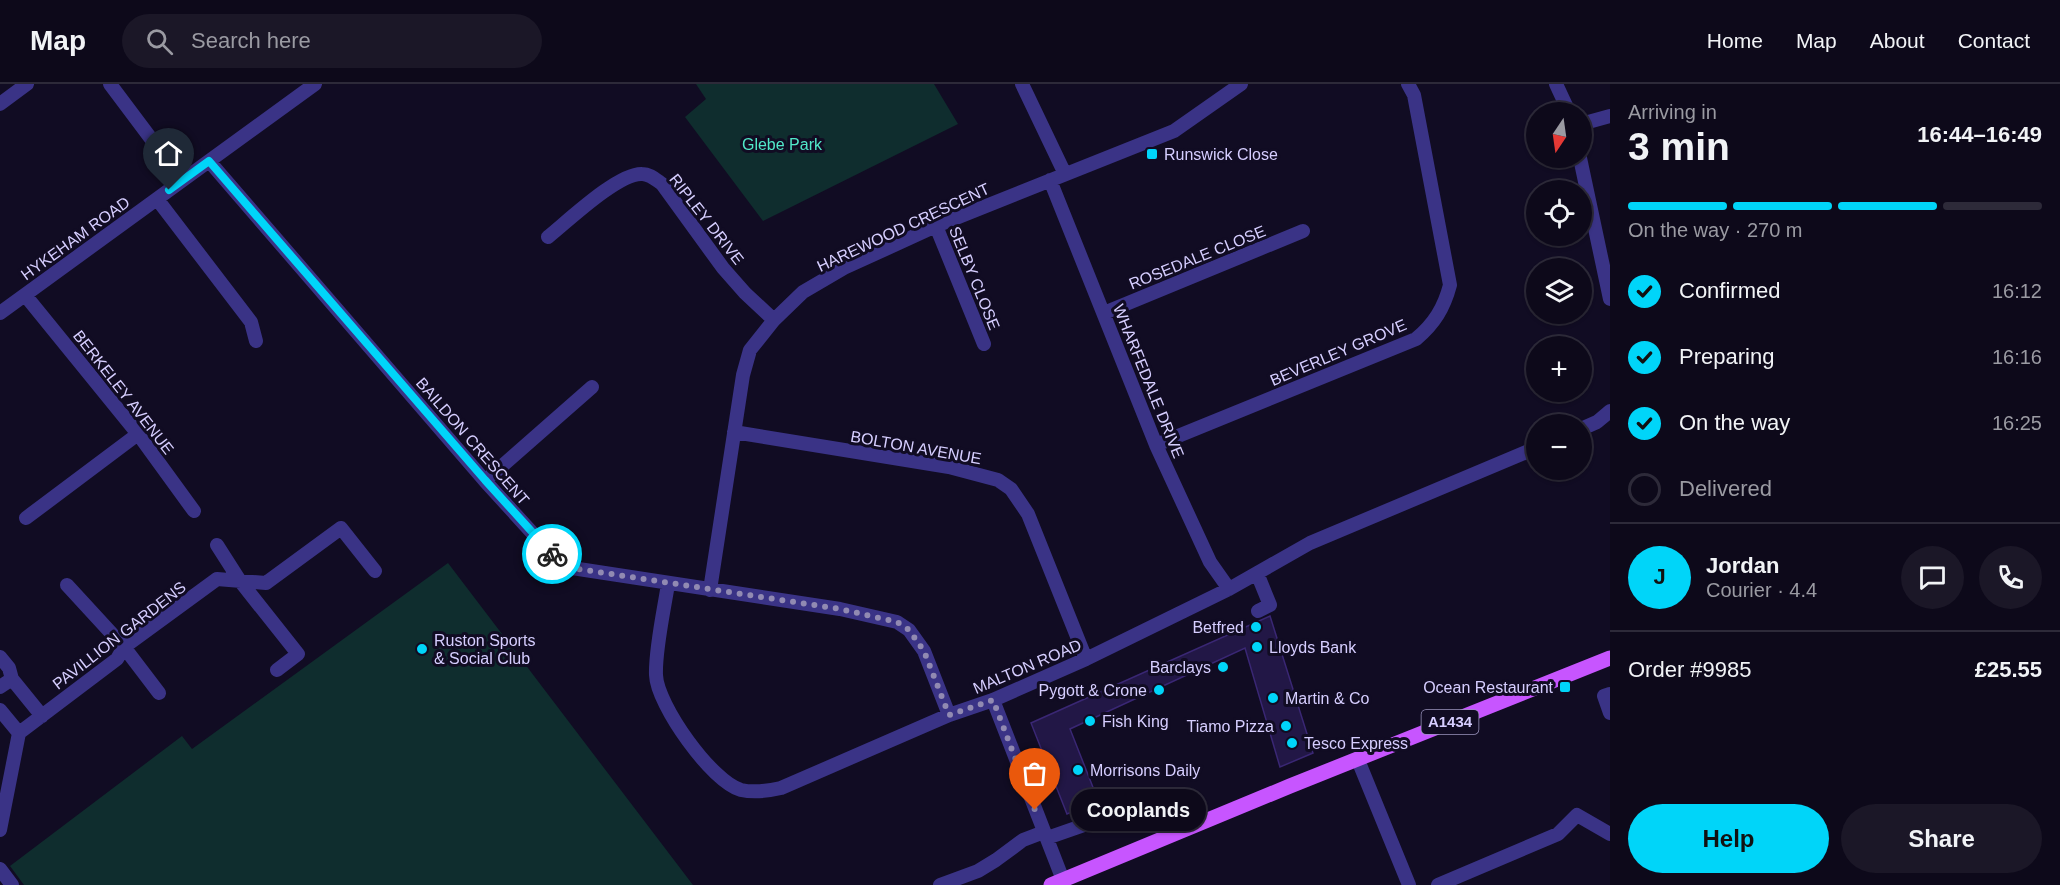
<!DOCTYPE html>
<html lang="en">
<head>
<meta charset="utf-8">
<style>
  :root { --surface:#0d091a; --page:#1b1727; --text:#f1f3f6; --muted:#9a9aa2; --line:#2d2a39; --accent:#00d5f9 }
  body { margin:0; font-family:Arial,sans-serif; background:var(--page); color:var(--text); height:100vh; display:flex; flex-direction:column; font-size:22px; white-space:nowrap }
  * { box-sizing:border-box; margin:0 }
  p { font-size:20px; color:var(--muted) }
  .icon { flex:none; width:33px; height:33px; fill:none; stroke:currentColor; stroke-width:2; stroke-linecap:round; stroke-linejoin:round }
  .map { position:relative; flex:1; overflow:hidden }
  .panel { display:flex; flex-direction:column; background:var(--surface); width:450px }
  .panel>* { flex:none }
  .needle { width:39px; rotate:193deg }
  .buttons { position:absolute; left:1526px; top:18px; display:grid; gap:12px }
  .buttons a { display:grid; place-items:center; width:66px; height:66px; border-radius:50%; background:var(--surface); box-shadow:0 2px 4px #0004,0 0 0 2px var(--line); font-size:30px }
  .pin { position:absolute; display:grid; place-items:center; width:51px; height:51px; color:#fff; margin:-62px -26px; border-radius:50% 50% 50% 0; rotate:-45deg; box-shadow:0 0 6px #0007 }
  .pin .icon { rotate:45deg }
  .courier { position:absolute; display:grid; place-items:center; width:60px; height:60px; margin:-30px; border:4px solid #00d5f9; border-radius:50%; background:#fff; color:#222; box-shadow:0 2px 8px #0007 }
  .bubble { position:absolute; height:42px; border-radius:21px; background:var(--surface); box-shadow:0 2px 4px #0004,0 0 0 2px var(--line); font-size:20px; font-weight:800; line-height:42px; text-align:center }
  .summary em { font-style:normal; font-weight:800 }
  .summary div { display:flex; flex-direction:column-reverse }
  .summary { display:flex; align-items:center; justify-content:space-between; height:102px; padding:0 18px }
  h1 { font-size:39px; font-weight:800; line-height:45px }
  .bar { display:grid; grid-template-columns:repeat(4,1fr); gap:9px 6px; align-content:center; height:72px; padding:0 18px }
  .bar i { height:8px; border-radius:4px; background:var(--line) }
  .bar .active { background:var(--accent) }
  .bar p { grid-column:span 4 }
  .line { display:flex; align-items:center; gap:15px; padding:0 18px; border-top:2px solid var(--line) }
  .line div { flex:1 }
  .round { display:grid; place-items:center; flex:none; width:63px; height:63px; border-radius:32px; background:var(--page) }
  ol { padding:0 18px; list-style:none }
  li { display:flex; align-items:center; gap:18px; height:66px }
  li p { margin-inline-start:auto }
  li .icon { padding:6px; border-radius:50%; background:var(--accent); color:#111; stroke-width:4 }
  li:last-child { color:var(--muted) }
  li i { width:33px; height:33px; border:3px solid var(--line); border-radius:50% }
  .primary-button { display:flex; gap:12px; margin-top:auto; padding:12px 18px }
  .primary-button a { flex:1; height:69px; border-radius:36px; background:var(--accent); color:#111; font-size:24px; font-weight:800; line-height:69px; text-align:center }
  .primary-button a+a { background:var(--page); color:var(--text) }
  header { display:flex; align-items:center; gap:36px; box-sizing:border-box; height:84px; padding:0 30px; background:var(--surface); border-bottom:2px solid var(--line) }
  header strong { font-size:28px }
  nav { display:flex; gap:33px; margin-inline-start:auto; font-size:21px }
  .search { width:420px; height:54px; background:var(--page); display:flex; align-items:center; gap:15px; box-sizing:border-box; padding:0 21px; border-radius:33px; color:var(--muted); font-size:22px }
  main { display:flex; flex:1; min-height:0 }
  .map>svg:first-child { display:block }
  .green { fill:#0f2d2e }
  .building { fill:#221746; stroke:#3a2774; stroke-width:1.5 }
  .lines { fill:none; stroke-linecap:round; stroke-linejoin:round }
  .minor { stroke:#3a3386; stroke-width:14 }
  .major { stroke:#c755ff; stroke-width:15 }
  .done { stroke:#918ab2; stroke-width:6; stroke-dasharray:0 10.8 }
  .route { stroke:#00d5f9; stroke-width:8 }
  .poi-dot { fill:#00d5f9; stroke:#110c23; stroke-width:2 }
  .labels { text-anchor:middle; stroke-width:6; stroke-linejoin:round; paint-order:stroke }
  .shield { fill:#110c23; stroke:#9b94bd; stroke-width:1.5 }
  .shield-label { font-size:15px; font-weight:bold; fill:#d6ceff }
  .park-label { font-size:16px; fill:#51e8c9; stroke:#110c23 }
  .poi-label { font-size:16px; fill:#d6ceff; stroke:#110c23; text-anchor:start }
  .street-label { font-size:16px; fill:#d6ceff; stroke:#110c23 }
</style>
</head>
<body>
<header>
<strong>Map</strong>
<div class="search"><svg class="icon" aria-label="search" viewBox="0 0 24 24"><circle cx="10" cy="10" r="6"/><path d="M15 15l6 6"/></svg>Search here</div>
<nav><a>Home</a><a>Map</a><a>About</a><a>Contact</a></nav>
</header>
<main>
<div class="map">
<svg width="1610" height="801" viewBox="0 0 1610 801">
  <rect width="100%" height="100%" fill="#110c23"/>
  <path class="green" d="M 696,0 L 934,0 L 958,40 L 763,137 L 685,33 L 706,15 Z
    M 448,479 L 693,801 L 24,801 L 10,782 L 182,652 L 192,665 Z"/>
  <path class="building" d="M 1270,532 L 1313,669 L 1280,683 L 1245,564 L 1070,645 L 1098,716 L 1067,730 L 1031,639 Z"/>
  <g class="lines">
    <path class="minor" d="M 110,0 L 182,96
      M 1022,0 L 1065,90
      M 1556,0 L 1569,28
      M 0,20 L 27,0
      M 1581,40 L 1610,32
      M 1580,74 L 1610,215
      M 209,77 L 485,397 L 557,476 L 572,484 L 840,525 L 897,538 L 909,546 L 924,567 L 949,631
      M 1050,96 L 1156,361 L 1210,478 L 1229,505
      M 157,115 L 251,238 L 256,257
      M 936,142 L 984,260
      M 548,153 C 568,137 618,89 642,90 C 650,90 655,95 662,100 L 723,184 L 745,209 L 774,236
      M 25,211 L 138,350 L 194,427
      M 0,229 L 315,0
      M 1104,229 L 1303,147
      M 1581,345 L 1597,338 L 1610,327
      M 734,348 L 949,383 L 998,396 L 1011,405 L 1028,430 L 1086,575
      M 1156,361 L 1416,255 C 1434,240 1444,224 1450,201 L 1414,11 L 1408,0
      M 485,397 L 592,303
      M 26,434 L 138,350
      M 217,461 L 240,497 L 298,570 L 277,586
      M 1257,489 L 1270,521 L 1258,527
      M 668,500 C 664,526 655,566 656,591 C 657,621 712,698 741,706 C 755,709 768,707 781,704 L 949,631 L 993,616 L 1086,575 L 1229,505 L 1310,459 L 1536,364
      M 67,501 L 124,563 L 159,609
      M 710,506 L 743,291 L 750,266 L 774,236 L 803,208 L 844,184 L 936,142 L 1174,47 L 1241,0
      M 0,573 L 9,584 L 12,595
      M 0,603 L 12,595 L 42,632
      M 1610,610 L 1604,612 L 1610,629
      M 993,616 L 1063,796
      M 0,626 L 19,649
      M 1358,676 L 1409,801
      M 0,746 L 19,649 L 117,575 L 124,563 L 217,495 L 266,499 L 341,444 L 375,487
      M 1047,754 L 1113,731
      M 0,785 L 12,801
      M 940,801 L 978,787 L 996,776 L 1023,756 L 1044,748
      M 1438,801 L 1558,750 L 1577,731 L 1610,750"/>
    <path class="major" d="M 1051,801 L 1290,702 L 1610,574"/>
  </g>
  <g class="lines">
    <path class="done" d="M 552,470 L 557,476 L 572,484 L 840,525 L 897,538 L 909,546 L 924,567 L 949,631 L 993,616 L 1035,726"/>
    <path class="route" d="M 169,106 L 209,77 L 485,396 L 552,470"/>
  </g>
  <g class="poi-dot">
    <rect x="1146" y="64" width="12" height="12" rx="3"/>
    <circle cx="1256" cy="543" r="6"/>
    <circle cx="1257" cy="563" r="6"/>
    <circle cx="422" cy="565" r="6"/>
    <circle cx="1223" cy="583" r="6"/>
    <rect x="1559" y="597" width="12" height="12" rx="3"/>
    <circle cx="1159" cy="606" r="6"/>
    <circle cx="1273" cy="614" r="6"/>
    <circle cx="1090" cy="637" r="6"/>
    <circle cx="1286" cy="642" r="6"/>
    <circle cx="1292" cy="659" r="6"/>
    <circle cx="1078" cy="686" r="6"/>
  </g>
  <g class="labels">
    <rect class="shield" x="1421.5" y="626" width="57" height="24" rx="4.5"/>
    <g class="shield-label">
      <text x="1450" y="643">A1434</text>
    </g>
    <g class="park-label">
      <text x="782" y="66">Glebe Park</text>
    </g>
    <g class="poi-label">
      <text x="1164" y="76">Runswick Close</text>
      <text x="1244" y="549" text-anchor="end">Betfred</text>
      <text x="434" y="562">Ruston Sports<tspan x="434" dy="18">&amp; Social Club</tspan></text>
      <text x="1269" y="569">Lloyds Bank</text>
      <text x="1211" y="589" text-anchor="end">Barclays</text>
      <text x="1553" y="609" text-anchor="end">Ocean Restaurant</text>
      <text x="1147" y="612" text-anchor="end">Pygott &amp; Crone</text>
      <text x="1285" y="620">Martin &amp; Co</text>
      <text x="1102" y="643">Fish King</text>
      <text x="1274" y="648" text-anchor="end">Tiamo Pizza</text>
      <text x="1304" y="665">Tesco Express</text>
      <text x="1090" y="692">Morrisons Daily</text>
    </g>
    <g class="street-label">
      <text transform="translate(707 135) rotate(52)" y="6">RIPLEY DRIVE</text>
      <text transform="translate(903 143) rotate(-25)" y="6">HAREWOOD CRESCENT</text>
      <text transform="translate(75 154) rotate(-36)" y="6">HYKEHAM ROAD</text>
      <text transform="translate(1197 173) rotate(-22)" y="6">ROSEDALE CLOSE</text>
      <text transform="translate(975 194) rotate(68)" y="6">SELBY CLOSE</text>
      <text transform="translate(1338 268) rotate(-23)" y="6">BEVERLEY GROVE</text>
      <text transform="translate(1149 297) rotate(68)" y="6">WHARFEDALE DRIVE</text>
      <text transform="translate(124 308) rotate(52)" y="6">BERKELEY AVENUE</text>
      <text transform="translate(473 357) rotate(49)" y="6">BAILDON CRESCENT</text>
      <text transform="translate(916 363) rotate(10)" y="6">BOLTON AVENUE</text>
      <text transform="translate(119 551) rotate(-38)" y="6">PAVILLION GARDENS</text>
      <text transform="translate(1027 582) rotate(-23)" y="6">MALTON ROAD</text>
    </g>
  </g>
</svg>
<div class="buttons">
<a><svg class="needle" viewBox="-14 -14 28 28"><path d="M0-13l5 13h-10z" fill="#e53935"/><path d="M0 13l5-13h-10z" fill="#9a9aa2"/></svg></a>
<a><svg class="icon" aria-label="locate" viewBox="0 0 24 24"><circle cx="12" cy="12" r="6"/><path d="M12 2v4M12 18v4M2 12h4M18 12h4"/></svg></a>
<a><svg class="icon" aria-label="layers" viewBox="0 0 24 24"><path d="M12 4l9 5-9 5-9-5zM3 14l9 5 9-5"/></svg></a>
<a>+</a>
<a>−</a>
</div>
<div class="pin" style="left:1035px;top:726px;background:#ea580c"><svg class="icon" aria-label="bag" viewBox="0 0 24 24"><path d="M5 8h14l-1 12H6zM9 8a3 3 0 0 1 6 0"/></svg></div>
<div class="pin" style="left:169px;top:106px;background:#1f2937"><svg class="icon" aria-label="home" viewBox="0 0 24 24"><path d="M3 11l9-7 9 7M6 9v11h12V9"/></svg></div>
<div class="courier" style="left:552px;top:470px"><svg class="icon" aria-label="bike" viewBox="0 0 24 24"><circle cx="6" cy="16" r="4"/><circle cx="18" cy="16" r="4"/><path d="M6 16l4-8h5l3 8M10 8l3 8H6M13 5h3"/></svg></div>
<div class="bubble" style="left:1071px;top:705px;width:135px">Cooplands</div>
</div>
<section class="panel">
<div class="summary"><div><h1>3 min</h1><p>Arriving in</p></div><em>16:44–16:49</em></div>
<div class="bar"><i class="active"></i><i class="active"></i><i class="active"></i><i></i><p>On the way · 270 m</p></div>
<ol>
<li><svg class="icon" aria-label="check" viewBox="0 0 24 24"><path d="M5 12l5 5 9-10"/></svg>Confirmed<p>16:12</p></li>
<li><svg class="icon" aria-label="check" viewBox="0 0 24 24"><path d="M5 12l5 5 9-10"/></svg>Preparing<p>16:16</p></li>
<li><svg class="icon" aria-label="check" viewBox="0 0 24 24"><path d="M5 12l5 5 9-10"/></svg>On the way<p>16:25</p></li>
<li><i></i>Delivered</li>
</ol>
<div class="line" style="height:108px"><b class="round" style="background:var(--accent);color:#111">J</b><div><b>Jordan</b><p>Courier · 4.4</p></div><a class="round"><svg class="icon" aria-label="chat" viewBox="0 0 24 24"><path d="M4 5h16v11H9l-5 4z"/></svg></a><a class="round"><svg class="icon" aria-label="phone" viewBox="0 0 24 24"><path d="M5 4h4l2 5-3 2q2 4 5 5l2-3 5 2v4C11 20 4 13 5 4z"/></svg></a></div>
<div class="line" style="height:78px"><div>Order #9985</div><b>£25.55</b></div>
<div class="primary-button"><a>Help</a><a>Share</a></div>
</section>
</main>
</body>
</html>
